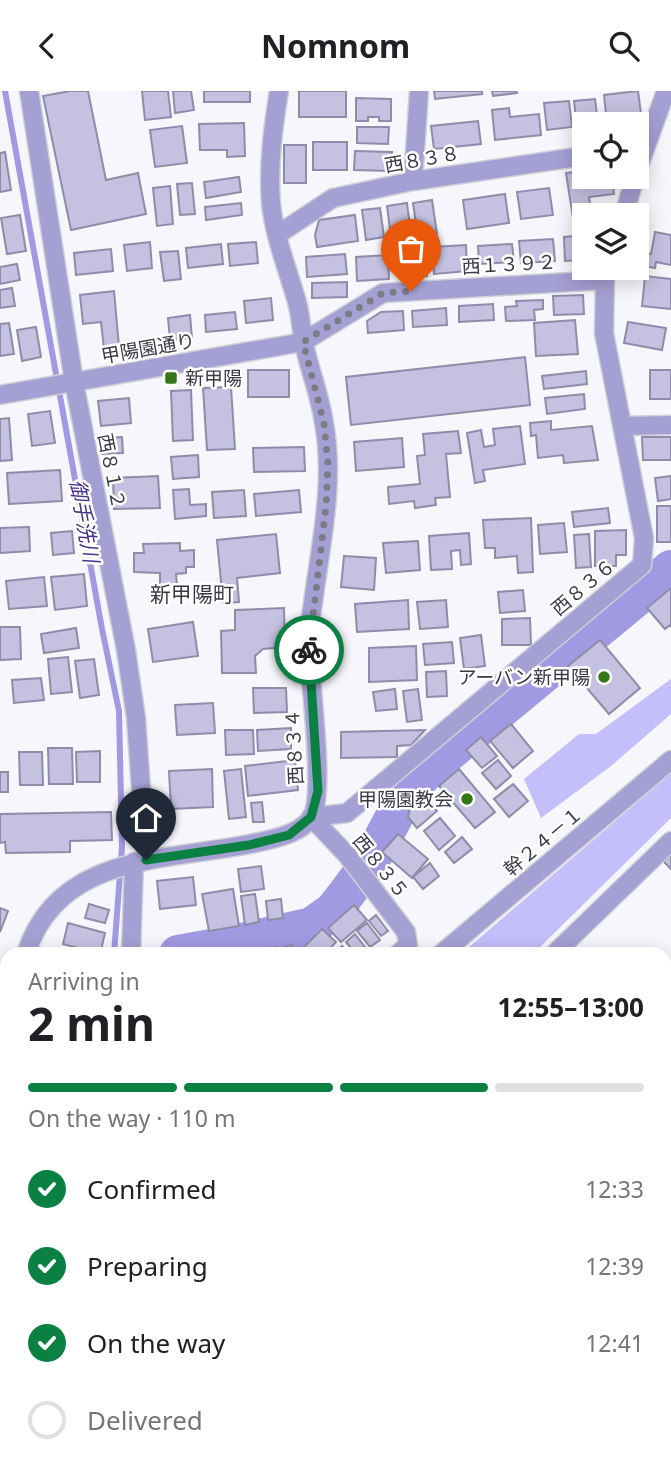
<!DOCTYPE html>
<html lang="en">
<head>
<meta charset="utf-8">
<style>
  :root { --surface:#fff; --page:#f2f2f2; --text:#202124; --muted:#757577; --line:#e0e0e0; --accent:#0b8043 }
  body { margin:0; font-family:"Noto Sans","Noto Sans JP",sans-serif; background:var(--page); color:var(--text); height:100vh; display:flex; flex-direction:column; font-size:26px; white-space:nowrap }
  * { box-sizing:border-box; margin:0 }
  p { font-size:23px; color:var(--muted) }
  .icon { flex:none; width:38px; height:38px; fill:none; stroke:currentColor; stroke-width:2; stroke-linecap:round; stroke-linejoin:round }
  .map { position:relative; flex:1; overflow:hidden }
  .side { position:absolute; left:0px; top:856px; width:672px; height:527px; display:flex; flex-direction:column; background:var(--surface); border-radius:21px 21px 0 0; box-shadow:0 4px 18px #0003 }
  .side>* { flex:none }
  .controls { position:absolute; left:572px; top:21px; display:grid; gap:14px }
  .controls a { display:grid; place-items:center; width:77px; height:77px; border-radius:0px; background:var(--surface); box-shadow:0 4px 18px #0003; font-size:35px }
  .pin { position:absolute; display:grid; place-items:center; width:60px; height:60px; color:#fff; margin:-72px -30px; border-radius:50% 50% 50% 0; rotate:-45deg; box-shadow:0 0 7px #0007 }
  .pin .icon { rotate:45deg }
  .courier { position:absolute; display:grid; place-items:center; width:70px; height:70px; margin:-35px; border:5px solid #0b8043; border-radius:50%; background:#fff; color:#222; box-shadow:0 2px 9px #0007 }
  .head em { font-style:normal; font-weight:700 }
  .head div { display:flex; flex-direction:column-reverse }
  .head { display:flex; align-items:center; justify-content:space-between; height:119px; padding:0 28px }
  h1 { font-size:46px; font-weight:700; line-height:52px }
  .bar { display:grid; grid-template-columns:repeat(4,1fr); gap:10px 7px; align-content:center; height:84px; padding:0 28px }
  .bar i { height:9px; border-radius:5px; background:var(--line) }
  .bar .active { background:var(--accent) }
  .bar p { grid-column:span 4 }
  ol { padding:0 28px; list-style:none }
  li { display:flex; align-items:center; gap:21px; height:77px }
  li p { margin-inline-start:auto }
  li .icon { padding:7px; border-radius:50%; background:var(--accent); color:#fff; stroke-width:4 }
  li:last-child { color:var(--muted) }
  li i { width:38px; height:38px; border:4px solid var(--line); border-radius:50% }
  header { display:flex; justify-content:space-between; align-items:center; height:91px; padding:0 28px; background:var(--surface); font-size:32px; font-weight:700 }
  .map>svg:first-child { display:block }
  .green { fill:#e3e1fe }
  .forest { fill:#c4befa }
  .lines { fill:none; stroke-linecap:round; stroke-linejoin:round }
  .stream { stroke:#a199e2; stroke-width:6 }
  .river { stroke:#a199e2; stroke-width:38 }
  .building { fill:#c4c2e0; stroke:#8e8ca8; stroke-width:2 }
  .service-casing { stroke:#d0d0d7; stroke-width:12 }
  .minor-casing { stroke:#d0d0d7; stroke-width:21 }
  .tertiary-casing { stroke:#d0d0d7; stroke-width:21 }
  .service { stroke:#a5a0d3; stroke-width:9 }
  .minor { stroke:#a5a0d3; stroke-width:18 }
  .tertiary { stroke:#a5a0d3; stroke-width:18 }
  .done { stroke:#7c7b85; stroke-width:7; stroke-dasharray:0 12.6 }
  .route { stroke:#0b8043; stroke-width:9 }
  .poi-dot { fill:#337718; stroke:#fff; stroke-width:2.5 }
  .labels { text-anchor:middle; stroke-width:5; stroke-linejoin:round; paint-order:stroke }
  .street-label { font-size:19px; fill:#3a3945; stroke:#fff }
  .poi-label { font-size:19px; fill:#3a3945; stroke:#fff; text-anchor:end }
  .water-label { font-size:21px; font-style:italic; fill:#453287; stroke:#fff }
  .neighbourhood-label { font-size:21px; fill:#3a3945; stroke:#fff }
</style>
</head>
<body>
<header><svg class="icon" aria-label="back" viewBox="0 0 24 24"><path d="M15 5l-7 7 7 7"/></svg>Nomnom<svg class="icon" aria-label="search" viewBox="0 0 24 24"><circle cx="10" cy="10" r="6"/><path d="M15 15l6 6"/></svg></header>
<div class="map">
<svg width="671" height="1381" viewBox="0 0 671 1381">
  <rect width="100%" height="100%" fill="#f6f6fc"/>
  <path class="green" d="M 671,1253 L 671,1317 L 665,1314 L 665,1261 Z"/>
  <path class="forest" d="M 671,588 L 671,623 L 611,675 L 541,727 L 524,688 L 579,643 L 596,643 Z
    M 671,682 L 671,727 L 533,863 L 461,863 Z"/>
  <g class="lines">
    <path class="stream" d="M 5,0 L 102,538 L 119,620 L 122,756 L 114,863"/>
    <path class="river" d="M 178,863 L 233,853 L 312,835 L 333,820 L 344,806 L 370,771 L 409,698 L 430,677 L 671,478
      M 76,1381 L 79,1376"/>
  </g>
  <path class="building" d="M 70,0 L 88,0 L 106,89 L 138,82 L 146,123 L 71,139 L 43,5 Z
    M 142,0 L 168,0 L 171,26 L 145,29 Z
    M 173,0 L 191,0 L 194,19 L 175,22 Z
    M 204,0 L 250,0 L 250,11 L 204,11 Z
    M 299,0 L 346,0 L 346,26 L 299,26 Z
    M 434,0 L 482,0 L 482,3 L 435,8 Z
    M 492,0 L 516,0 L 517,2 L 493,5 Z
    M 638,0 L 642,30 L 607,33 L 604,4 Z
    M 356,7 L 391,8 L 391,30 L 379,30 L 379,26 L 368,26 L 368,30 L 356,30 Z
    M 595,8 L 598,32 L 577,35 L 574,10 Z
    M 569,10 L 572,36 L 547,39 L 544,12 Z
    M 509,17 L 510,26 L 539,23 L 541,44 L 495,49 L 492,19 Z
    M 478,30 L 481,53 L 434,58 L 431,35 Z
    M 244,32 L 245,65 L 227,66 L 227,59 L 200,59 L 199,33 Z
    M 182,35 L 187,72 L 155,76 L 150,39 Z
    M 357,36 L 389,36 L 388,53 L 357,52 Z
    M 313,51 L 347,51 L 347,79 L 313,79 Z
    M 284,54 L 306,54 L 306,92 L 284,92 Z
    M 355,60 L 392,61 L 392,80 L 354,79 Z
    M 5,61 L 11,99 L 0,101 L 0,62 Z
    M 584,80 L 584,86 L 612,86 L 614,103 L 589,106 L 592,124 L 573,127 L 566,82 Z
    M 239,86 L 241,101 L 206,107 L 204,91 Z
    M 192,92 L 195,123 L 180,124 L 177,93 Z
    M 170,95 L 173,133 L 157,135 L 153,97 Z
    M 549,97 L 553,124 L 521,128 L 517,101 Z
    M 505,103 L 509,132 L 467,138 L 463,109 Z
    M 432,109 L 437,143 L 418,146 L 413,112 Z
    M 241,112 L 242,124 L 206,129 L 205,116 Z
    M 407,112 L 411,144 L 391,146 L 387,115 Z
    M 380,117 L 384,146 L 366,149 L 362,119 Z
    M 20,124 L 26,160 L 7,163 L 1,127 Z
    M 355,124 L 358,150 L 317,156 L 315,144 L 319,129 Z
    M 655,141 L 671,144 L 671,174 L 656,171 L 655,177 L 637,174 L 637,161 L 651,163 Z
    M 584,144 L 584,169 L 565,170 L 564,146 Z
    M 553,148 L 555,170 L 521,172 L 519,150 Z
    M 150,151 L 152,177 L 127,180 L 124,154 Z
    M 256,151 L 258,172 L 230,175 L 228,153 Z
    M 221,153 L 223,173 L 188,177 L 186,157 Z
    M 512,153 L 514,171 L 479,173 L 478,155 Z
    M 466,154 L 467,180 L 434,183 L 432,156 Z
    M 111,158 L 113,180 L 76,184 L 74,162 Z
    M 178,160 L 181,188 L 164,190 L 160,161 Z
    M 425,160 L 427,185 L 398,186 L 396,162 Z
    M 345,163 L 347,183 L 307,186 L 306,166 Z
    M 388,164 L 389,188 L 357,190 L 356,166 Z
    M 17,173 L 20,189 L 0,193 L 0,176 Z
    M 645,185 L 671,188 L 671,218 L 642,215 Z
    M 347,191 L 347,206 L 312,207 L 312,192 Z
    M 12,197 L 15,215 L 0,217 L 0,199 Z
    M 114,200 L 119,256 L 104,258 L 101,231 L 83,233 L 80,204 Z
    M 583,204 L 584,223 L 554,224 L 553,205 Z
    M 271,207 L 273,229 L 246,232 L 244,210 Z
    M 543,209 L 543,218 L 534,219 L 535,229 L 506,230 L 505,216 L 517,215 L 516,210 Z
    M 493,213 L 494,229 L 459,231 L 459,215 Z
    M 446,217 L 447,234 L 413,236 L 412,220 Z
    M 403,220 L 404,239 L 368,242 L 367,230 L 381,221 Z
    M 235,221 L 237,238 L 206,241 L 205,224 Z
    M 190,224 L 192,247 L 170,249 L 168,227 Z
    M 575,229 L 578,263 L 536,265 L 534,232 Z
    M 628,231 L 666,237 L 662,259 L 624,252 Z
    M 9,232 L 14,263 L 0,265 L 0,233 Z
    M 36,236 L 41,266 L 22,270 L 17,239 Z
    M 525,266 L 530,314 L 351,334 L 346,286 Z
    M 248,279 L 289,279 L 289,306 L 248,306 Z
    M 650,279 L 671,279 L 671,308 L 650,308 Z
    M 586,280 L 587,293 L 544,298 L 542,285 Z
    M 231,296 L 235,358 L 207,359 L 203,297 Z
    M 191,299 L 193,349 L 173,350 L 171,300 Z
    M 584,303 L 585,318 L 547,323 L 545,307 Z
    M 129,307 L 131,332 L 101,335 L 98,310 Z
    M 50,320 L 55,352 L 32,355 L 28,323 Z
    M 9,327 L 12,369 L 0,370 L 0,328 Z
    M 551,330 L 551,339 L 592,335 L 598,369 L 564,372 L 563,364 L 538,367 L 536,344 L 531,345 L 530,332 Z
    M 520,335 L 525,373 L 483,379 L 485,390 L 475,392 L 467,342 L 481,339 L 484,356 L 495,354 L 493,338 Z
    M 458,340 L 461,362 L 446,363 L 450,406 L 435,407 L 436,414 L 415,417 L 414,410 L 389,413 L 388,396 L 420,393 L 417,365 L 425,364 L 423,343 Z
    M 122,346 L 123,362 L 102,363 L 101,347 Z
    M 642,346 L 671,346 L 671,369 L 643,369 Z
    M 402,347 L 404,376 L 356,380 L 354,351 Z
    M 304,356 L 305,380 L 254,381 L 253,357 Z
    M 198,364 L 199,386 L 173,388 L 171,366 Z
    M 60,379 L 62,410 L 9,413 L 7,382 Z
    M 158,385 L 160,417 L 114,418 L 113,387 Z
    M 671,385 L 671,408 L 658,410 L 655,387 Z
    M 189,398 L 190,414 L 206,413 L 206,425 L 175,428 L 173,399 Z
    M 244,399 L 246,425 L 214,427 L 212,401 Z
    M 299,399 L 301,421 L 256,425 L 254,403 Z
    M 657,415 L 671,415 L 671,451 L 657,451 Z
    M 608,417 L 610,432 L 574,436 L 572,421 Z
    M 531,427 L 533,481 L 518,482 L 517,465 L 495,467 L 495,457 L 485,457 L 483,429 Z
    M 564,432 L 567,461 L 540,463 L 538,434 Z
    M 29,436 L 30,460 L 0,462 L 0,437 Z
    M 626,439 L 626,464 L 616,464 L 616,475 L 595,475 L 595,440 Z
    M 72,440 L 74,462 L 53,464 L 51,442 Z
    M 469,442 L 471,473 L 461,474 L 460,459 L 451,460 L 452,478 L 431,479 L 429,445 Z
    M 276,443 L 280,482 L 237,487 L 239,511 L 223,512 L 217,449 Z
    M 589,443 L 591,476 L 576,477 L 574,444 Z
    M 418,450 L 420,479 L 386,482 L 383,452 Z
    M 180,452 L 180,460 L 194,459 L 194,476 L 186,476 L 186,482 L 176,483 L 177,495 L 160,495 L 160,482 L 134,481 L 134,462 L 144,462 L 143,453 Z
    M 344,465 L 376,467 L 374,499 L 341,496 Z
    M 84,483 L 87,515 L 55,519 L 51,486 Z
    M 44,486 L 47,515 L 9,518 L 6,490 Z
    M 671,497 L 671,536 L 670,534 L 665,538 L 647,517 Z
    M 523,499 L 525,520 L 500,522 L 498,501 Z
    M 408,509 L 409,538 L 357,541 L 355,513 Z
    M 446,509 L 448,536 L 420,538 L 417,511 Z
    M 284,517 L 285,556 L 263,558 L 255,565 L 256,582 L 222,582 L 221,540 L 235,539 L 235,519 Z
    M 530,527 L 531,554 L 502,554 L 502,528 Z
    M 193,531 L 198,565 L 153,571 L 148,538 Z
    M 0,536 L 20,536 L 21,568 L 0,569 Z
    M 76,537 L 79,557 L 44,562 L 41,543 Z
    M 481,544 L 485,575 L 464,578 L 460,547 Z
    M 600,549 L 640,597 L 609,623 L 568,575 Z
    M 452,551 L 454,572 L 425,574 L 423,553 Z
    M 416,555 L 417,589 L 369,591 L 369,557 Z
    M 68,566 L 72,601 L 51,603 L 48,568 Z
    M 94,568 L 99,604 L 80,607 L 75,570 Z
    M 446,580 L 447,605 L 427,606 L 426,581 Z
    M 41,587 L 44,609 L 14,612 L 12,589 Z
    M 253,597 L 286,597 L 287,621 L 254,622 Z
    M 395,598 L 397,618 L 376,620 L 373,601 Z
    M 418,598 L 422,629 L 407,631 L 403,600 Z
    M 213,612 L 215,642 L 177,644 L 175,614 Z
    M 511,633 L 533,660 L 513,677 L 490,650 Z
    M 291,637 L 291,658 L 258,660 L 257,639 Z
    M 225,639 L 253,639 L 254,663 L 226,664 Z
    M 425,639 L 411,654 L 397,655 L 397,666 L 341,667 L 341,641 Z
    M 481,646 L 497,665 L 482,677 L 466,659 Z
    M 48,657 L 72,657 L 73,693 L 49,693 Z
    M 100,660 L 100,691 L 77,691 L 76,661 Z
    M 19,661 L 42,661 L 43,694 L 20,694 Z
    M 295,669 L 298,699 L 248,705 L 245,675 Z
    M 498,669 L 511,685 L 496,698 L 482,682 Z
    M 212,678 L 213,716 L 171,718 L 169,680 Z
    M 241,678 L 246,726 L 229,728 L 224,680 Z
    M 459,678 L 495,721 L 475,737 L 439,695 Z
    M 0,681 L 8,681 L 8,701 L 0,701 Z
    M 513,693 L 528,710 L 509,726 L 494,708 Z
    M 422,702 L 437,720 L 417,737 L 408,726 L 411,713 Z
    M 262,711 L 264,731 L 253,731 L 251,712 Z
    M 111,721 L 112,749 L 70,750 L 70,761 L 6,762 L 5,751 L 0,752 L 0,723 Z
    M 440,727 L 455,745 L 439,759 L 424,740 Z
    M 398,743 L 428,768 L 412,787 L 382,761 Z
    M 462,746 L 472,758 L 454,772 L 445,761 Z
    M 671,763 L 671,778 L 664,771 Z
    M 430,772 L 439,785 L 423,798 L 413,786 Z
    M 261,775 L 264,798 L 241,801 L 238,778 Z
    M 193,786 L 196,814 L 160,818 L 157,790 Z
    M 233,798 L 239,835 L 209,840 L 202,803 Z
    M 255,803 L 259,831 L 245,834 L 241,805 Z
    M 281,808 L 283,827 L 268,829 L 266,810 Z
    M 89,813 L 109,819 L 105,832 L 85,827 Z
    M 354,814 L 367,829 L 341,851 L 328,837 Z
    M 0,817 L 8,820 L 0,841 Z
    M 376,824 L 388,840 L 381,845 L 369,830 Z
    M 68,832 L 105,842 L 100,863 L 63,853 Z
    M 367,832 L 380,849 L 370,856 L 357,840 Z
    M 322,838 L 336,851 L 325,863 L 301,863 L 299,861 Z
    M 355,843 L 368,860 L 364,863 L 356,863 L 346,851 Z
    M 292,854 L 294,863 L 283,863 L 282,857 Z
    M 342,855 L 349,863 L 335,863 L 334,862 Z
    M 277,856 L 278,863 L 261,863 L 260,859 Z
    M 7,1024 L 7,1241 L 0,1249 L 0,1050 Z
    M 671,1119 L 671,1205 L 667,1207 L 671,1216 L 668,1217 L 670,1221 L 665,1223 L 665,1136 L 671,1134 L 667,1125 Z
    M 165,1376 L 187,1376 L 190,1381 L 168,1381 Z"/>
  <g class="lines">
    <g class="service-casing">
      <path id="service" d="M 665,1239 L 671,1232
        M 666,1381 L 671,1373"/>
    </g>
    <g class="minor-casing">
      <path id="minor" d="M 29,0 L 74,291 L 126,559 L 136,627 L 146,769
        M 637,80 L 666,0
        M 413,90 L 419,0
        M 624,124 L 635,86
        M 277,144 L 333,107 L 413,90 L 584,65
        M 303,251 L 383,202 L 605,189
        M 623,335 L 671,334
        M 311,726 L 347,722 L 642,474 L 644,447 L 604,242 L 605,189 L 608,177
        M 311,726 L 347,764 L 406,841 L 408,854 L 398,863
        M 131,863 L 134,771
        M 554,863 L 671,750
        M 665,913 L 671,912
        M 146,1376 L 148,1381
        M 328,1376 L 330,1381
        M 536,1376 L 545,1381
        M 97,1381 L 99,1376
        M 441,1381 L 444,1376
        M 562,1381 L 565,1376"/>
    </g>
    <g class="tertiary-casing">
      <path id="tertiary" d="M 0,304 L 303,251
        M 26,863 C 59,757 179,771 264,750 C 280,746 300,742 311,727 C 326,706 310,588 308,556 C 308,537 313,516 315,497 C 323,443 334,386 324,332 C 320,305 310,280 304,253 C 301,239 301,225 297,211 C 288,179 274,145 271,112 C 268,74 273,37 279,0
        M 441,863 L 671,669
        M 0,949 L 7,926
        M 0,1315 L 7,1306"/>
    </g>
    <use href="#service" class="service"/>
    <use href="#minor" class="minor"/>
    <use href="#tertiary" class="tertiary"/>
  </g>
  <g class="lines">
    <path class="done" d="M 309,559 L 326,415 L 328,373 L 324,332 L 303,251 L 383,202 L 411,200"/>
    <path class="route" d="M 146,769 L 249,754 L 289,744 L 311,726 L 318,700 L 309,559"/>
  </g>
  <g class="poi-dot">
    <rect x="164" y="280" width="14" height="14" rx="3.5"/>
    <circle cx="604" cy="586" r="7"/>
    <circle cx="467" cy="708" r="7"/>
  </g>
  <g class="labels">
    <g class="street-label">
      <text transform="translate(422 68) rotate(-10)" y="7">西８３８</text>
      <text transform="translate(509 173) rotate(-3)" y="7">西１３９２</text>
      <text transform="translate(148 257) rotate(-10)" y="7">甲陽園通り</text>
      <text transform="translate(112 380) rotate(79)" y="7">西８１２</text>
      <text transform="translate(583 496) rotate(-40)" y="7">西８３６</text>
      <text transform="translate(294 656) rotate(-93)" y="7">西８３４</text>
      <text transform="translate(543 750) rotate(-40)" y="7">幹２４－１</text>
      <text transform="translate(381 775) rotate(51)" y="7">西８３５</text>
    </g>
    <g class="poi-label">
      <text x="185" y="294" text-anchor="start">新甲陽</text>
      <text x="590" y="593">アーバン新甲陽</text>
      <text x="453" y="715">甲陽園教会</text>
    </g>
    <g class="water-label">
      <text transform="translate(84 430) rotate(80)" y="7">御手洗川</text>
    </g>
    <g class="neighbourhood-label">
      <text x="192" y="511">新甲陽町</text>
    </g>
  </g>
</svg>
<div class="controls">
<a><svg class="icon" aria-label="locate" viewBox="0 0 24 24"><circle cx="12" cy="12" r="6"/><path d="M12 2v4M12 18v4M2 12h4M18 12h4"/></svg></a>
<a><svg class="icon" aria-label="layers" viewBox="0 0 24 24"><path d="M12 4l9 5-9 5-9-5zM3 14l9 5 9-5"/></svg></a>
</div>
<div class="pin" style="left:411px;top:200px;background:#ea580c"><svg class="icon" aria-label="bag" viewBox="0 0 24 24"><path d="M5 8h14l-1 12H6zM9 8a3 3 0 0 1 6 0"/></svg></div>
<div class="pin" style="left:146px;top:769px;background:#1f2937"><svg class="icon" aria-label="home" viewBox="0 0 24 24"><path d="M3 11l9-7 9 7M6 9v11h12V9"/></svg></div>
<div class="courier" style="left:309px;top:559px"><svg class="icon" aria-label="bike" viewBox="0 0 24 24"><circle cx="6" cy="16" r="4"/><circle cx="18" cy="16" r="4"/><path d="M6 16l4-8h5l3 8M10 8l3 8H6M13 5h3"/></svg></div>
<section class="side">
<div class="head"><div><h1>2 min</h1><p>Arriving in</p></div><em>12:55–13:00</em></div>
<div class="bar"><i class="active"></i><i class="active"></i><i class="active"></i><i></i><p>On the way · 110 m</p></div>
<ol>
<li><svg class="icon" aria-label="check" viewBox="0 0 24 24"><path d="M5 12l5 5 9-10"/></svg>Confirmed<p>12:33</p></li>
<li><svg class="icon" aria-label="check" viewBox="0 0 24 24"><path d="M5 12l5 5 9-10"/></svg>Preparing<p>12:39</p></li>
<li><svg class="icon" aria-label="check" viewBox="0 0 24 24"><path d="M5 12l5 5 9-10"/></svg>On the way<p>12:41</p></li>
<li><i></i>Delivered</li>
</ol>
</section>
</div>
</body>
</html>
